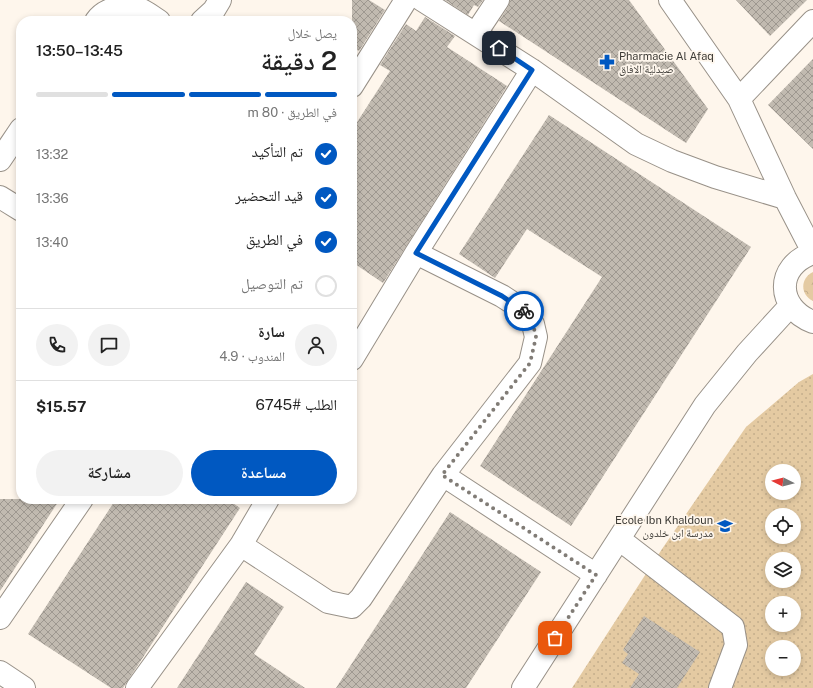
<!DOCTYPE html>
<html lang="ar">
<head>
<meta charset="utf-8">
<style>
  :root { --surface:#fff; --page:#f2f2f2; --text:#222; --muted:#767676; --line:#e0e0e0; --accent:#0058c1 }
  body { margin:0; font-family:"Public Sans","Noto Naskh Arabic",sans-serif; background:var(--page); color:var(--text); direction:rtl; height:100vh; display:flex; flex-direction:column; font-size:15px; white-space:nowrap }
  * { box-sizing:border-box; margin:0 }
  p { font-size:13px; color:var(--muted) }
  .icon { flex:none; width:22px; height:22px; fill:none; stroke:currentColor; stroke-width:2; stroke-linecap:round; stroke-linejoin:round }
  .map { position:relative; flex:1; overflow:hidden; direction:ltr }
  .sheet { position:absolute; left:16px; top:16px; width:341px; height:488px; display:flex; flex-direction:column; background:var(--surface); border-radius:16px; box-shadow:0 2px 6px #0003; direction:rtl }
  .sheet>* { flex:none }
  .needle { width:26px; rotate:276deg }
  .tools { position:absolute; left:765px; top:464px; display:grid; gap:8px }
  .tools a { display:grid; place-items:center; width:36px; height:36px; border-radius:50%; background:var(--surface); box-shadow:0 2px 6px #0003; font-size:20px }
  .pin { position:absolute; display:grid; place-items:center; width:34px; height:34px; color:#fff; margin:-17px; border-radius:8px; box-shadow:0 2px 6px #0006 }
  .courier { position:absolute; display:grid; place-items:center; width:40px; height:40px; margin:-20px; border:3px solid #0058c1; border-radius:50%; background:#fff; color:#222; box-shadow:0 1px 5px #0007 }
  .head em { font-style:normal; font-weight:600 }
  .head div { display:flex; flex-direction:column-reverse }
  .head { display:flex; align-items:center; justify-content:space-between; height:68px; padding:0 20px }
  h1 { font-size:26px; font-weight:600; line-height:30px }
  .bar { display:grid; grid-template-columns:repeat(4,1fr); gap:6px 4px; align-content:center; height:48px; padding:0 20px }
  .bar i { height:5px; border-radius:3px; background:var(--line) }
  .bar .selected { background:var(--accent) }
  .bar p { grid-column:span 4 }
  .line { display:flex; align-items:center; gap:10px; padding:0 20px; border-top:1px solid var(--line) }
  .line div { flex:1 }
  .round { display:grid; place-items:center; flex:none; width:42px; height:42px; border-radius:21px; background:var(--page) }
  ol { padding:0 20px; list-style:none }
  li { display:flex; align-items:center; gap:12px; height:44px }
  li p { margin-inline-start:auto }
  li .icon { padding:4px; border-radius:50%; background:var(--accent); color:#fff; stroke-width:4 }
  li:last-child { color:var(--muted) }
  li i { width:22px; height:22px; border:2px solid var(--line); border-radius:50% }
  .primary-button { display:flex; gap:8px; margin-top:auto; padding:8px 20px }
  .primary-button a { flex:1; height:46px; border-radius:24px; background:var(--accent); color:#fff; font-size:16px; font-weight:600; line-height:46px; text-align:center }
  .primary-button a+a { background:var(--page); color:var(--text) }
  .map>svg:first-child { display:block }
  .grass { fill:url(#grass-dots); fill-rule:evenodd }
  .park { fill:url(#park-crowns) }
  .building { fill:url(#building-cross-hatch) }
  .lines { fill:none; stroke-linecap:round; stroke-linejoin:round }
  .minor-casing { stroke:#989188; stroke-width:24 }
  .minor { stroke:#fff; stroke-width:22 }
  .done { stroke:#817c76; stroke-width:4; stroke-dasharray:0 7.2 }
  .route { stroke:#0058c1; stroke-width:5 }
  .labels { text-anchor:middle; stroke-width:3.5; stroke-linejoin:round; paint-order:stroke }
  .poi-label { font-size:11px; fill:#3d3b36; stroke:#fef6ec; text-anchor:start }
</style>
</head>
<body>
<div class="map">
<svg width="813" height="688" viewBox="0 0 813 688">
  <defs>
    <pattern id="grass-dots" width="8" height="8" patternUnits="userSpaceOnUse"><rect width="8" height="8" fill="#e4caa2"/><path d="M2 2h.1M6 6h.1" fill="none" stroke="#c4ae8c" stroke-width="1.8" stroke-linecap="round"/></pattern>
    <pattern id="park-crowns" width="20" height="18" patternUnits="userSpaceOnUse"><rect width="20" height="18" fill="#e4caa2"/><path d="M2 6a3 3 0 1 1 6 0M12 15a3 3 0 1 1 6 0" fill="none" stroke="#c4ae8c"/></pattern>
    <pattern id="building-cross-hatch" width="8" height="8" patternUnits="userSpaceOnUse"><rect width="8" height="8" fill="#c1bab0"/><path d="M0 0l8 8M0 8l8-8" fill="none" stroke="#9e9890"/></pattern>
  </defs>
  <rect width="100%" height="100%" fill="#fef6ec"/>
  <path class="grass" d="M 813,374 L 813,688 L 572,688 L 662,549 L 746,427 L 799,382 ZM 772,471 L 794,471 L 794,493 L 772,493 ZM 772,515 L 794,515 L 794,537 L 772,537 ZM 772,559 L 794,559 L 794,581 L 772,581 ZM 772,603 L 794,603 L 794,625 L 772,625 ZM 772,647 L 794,647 L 794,669 L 772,669 Z"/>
  <path class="park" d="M 813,272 L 813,301 C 800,295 800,278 813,272 Z"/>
  <path class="building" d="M 352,0 L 369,0 L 385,10 L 359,51 L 352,47 Z
    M 445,0 L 483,0 L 478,7 L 474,5 L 468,15 Z
    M 510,0 L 629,0 L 708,109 L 686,143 L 499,21 L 508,7 Z
    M 736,0 L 807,0 L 770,36 Z
    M 425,17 L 455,36 L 447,47 L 507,86 L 383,283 L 352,262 L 352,130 L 390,71 L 380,65 L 406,24 L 416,31 Z
    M 813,59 L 813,149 L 768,105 Z
    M 549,115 L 751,247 L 571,526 L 480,466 L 602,277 L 527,229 L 495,278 L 459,254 Z
    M 0,499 L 60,499 L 0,591 Z
    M 116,499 L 227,499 L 240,508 L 123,688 L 111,688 L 28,634 Z
    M 450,512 L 541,572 L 466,688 L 336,688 Z
    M 246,582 L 284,607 L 254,654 L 305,688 L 177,688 Z
    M 644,616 L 700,652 L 677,688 L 630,688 L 639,674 L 622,663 L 628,654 L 623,650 Z"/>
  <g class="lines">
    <g class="minor-casing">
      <path id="minor" d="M 422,0 L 532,70 L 636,144 L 672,161 L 715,177 L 785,198
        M 670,0 L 739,99 L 785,198 L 813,252
        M 96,21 C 104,9 123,4 137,8 C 144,10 153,17 159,21
        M 202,21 L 214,10 L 220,0
        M 476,33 L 498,0
        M 352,86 L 406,0
        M 739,99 L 813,21
        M 0,160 L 21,129
        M 0,197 L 21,210
        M 813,253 C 775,266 776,308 813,322
        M 352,359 L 416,253 L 532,70
        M 443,475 L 596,575
        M 619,539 L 733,627 L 736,645 L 720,688
        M 241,545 L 328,602 L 352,607 L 361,598 L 443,475 L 530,363 L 536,337 L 533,324 L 525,311 L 502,296 L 416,253
        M 0,618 L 82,499
        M 0,672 L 24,688
        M 137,688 L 241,545 L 268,499
        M 523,688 L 705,405 L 747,353 L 790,306"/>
    </g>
    <use href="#minor" class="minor"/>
  </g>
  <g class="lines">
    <path class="done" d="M 524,311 L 533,324 L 536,337 L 530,363 L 442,475 L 596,575 L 555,638"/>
    <path class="route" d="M 499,48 L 532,70 L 416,253 L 502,296 L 524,311"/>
  </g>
  <defs>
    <g id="pharmacy-bare" transform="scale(1.2)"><path d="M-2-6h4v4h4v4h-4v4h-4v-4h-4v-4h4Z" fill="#0058c1" stroke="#fef6ec" stroke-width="2.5" paint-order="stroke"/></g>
    <g id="school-bare" transform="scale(1.2)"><path d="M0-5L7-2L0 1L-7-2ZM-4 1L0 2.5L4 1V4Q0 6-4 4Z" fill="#0058c1" stroke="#fef6ec" stroke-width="2.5" paint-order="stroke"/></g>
  </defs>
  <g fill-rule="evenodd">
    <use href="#pharmacy-bare" x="607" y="62"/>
    <use href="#school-bare" x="725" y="526"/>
  </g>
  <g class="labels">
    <g class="poi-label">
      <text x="619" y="60">Pharmacie Al Afaq<tspan x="619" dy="13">صيدلية الافاق</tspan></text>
      <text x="713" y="524" text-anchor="end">Ecole Ibn Khaldoun<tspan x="713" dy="13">مدرسة ابن خلدون</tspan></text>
    </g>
  </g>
</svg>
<div class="tools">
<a><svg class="needle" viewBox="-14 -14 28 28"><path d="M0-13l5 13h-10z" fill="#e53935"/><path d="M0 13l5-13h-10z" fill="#767676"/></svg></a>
<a><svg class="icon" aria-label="locate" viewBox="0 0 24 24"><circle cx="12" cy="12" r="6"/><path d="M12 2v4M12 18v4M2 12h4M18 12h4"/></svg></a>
<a><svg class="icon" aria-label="layers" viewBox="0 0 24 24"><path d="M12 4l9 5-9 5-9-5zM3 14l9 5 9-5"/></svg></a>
<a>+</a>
<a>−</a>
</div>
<div class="pin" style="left:555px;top:638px;background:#ea580c"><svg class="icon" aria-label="bag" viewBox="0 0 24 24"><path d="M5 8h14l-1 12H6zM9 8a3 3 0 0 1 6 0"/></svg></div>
<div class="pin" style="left:499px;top:48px;background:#1f2937"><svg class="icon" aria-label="home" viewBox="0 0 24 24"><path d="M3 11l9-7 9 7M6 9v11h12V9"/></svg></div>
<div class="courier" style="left:524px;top:311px"><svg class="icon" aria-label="bike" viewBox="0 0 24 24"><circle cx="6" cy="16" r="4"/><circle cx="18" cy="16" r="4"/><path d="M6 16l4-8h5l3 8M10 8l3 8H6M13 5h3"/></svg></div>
<section class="sheet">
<div class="head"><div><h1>2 دقيقة</h1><p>يصل خلال</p></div><em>13:45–13:50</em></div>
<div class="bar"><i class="selected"></i><i class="selected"></i><i class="selected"></i><i></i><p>في الطريق · 80 m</p></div>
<ol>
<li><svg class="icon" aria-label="check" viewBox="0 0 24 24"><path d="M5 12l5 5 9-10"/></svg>تم التأكيد<p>13:32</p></li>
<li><svg class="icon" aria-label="check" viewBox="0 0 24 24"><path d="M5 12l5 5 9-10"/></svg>قيد التحضير<p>13:36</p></li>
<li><svg class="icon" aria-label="check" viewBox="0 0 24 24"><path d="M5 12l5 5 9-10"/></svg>في الطريق<p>13:40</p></li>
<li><i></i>تم التوصيل</li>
</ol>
<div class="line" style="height:72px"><a class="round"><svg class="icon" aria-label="person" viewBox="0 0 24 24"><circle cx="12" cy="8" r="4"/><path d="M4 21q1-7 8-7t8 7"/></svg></a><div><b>سارة</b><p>المندوب · 4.9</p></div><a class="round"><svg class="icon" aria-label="chat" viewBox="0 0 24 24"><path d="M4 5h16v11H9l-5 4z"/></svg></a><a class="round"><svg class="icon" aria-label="phone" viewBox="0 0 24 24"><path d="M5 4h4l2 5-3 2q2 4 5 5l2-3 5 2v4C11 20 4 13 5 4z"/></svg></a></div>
<div class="line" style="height:52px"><div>الطلب #6745</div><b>$15.57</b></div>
<div class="primary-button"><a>مساعدة</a><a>مشاركة</a></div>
</section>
</div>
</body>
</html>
